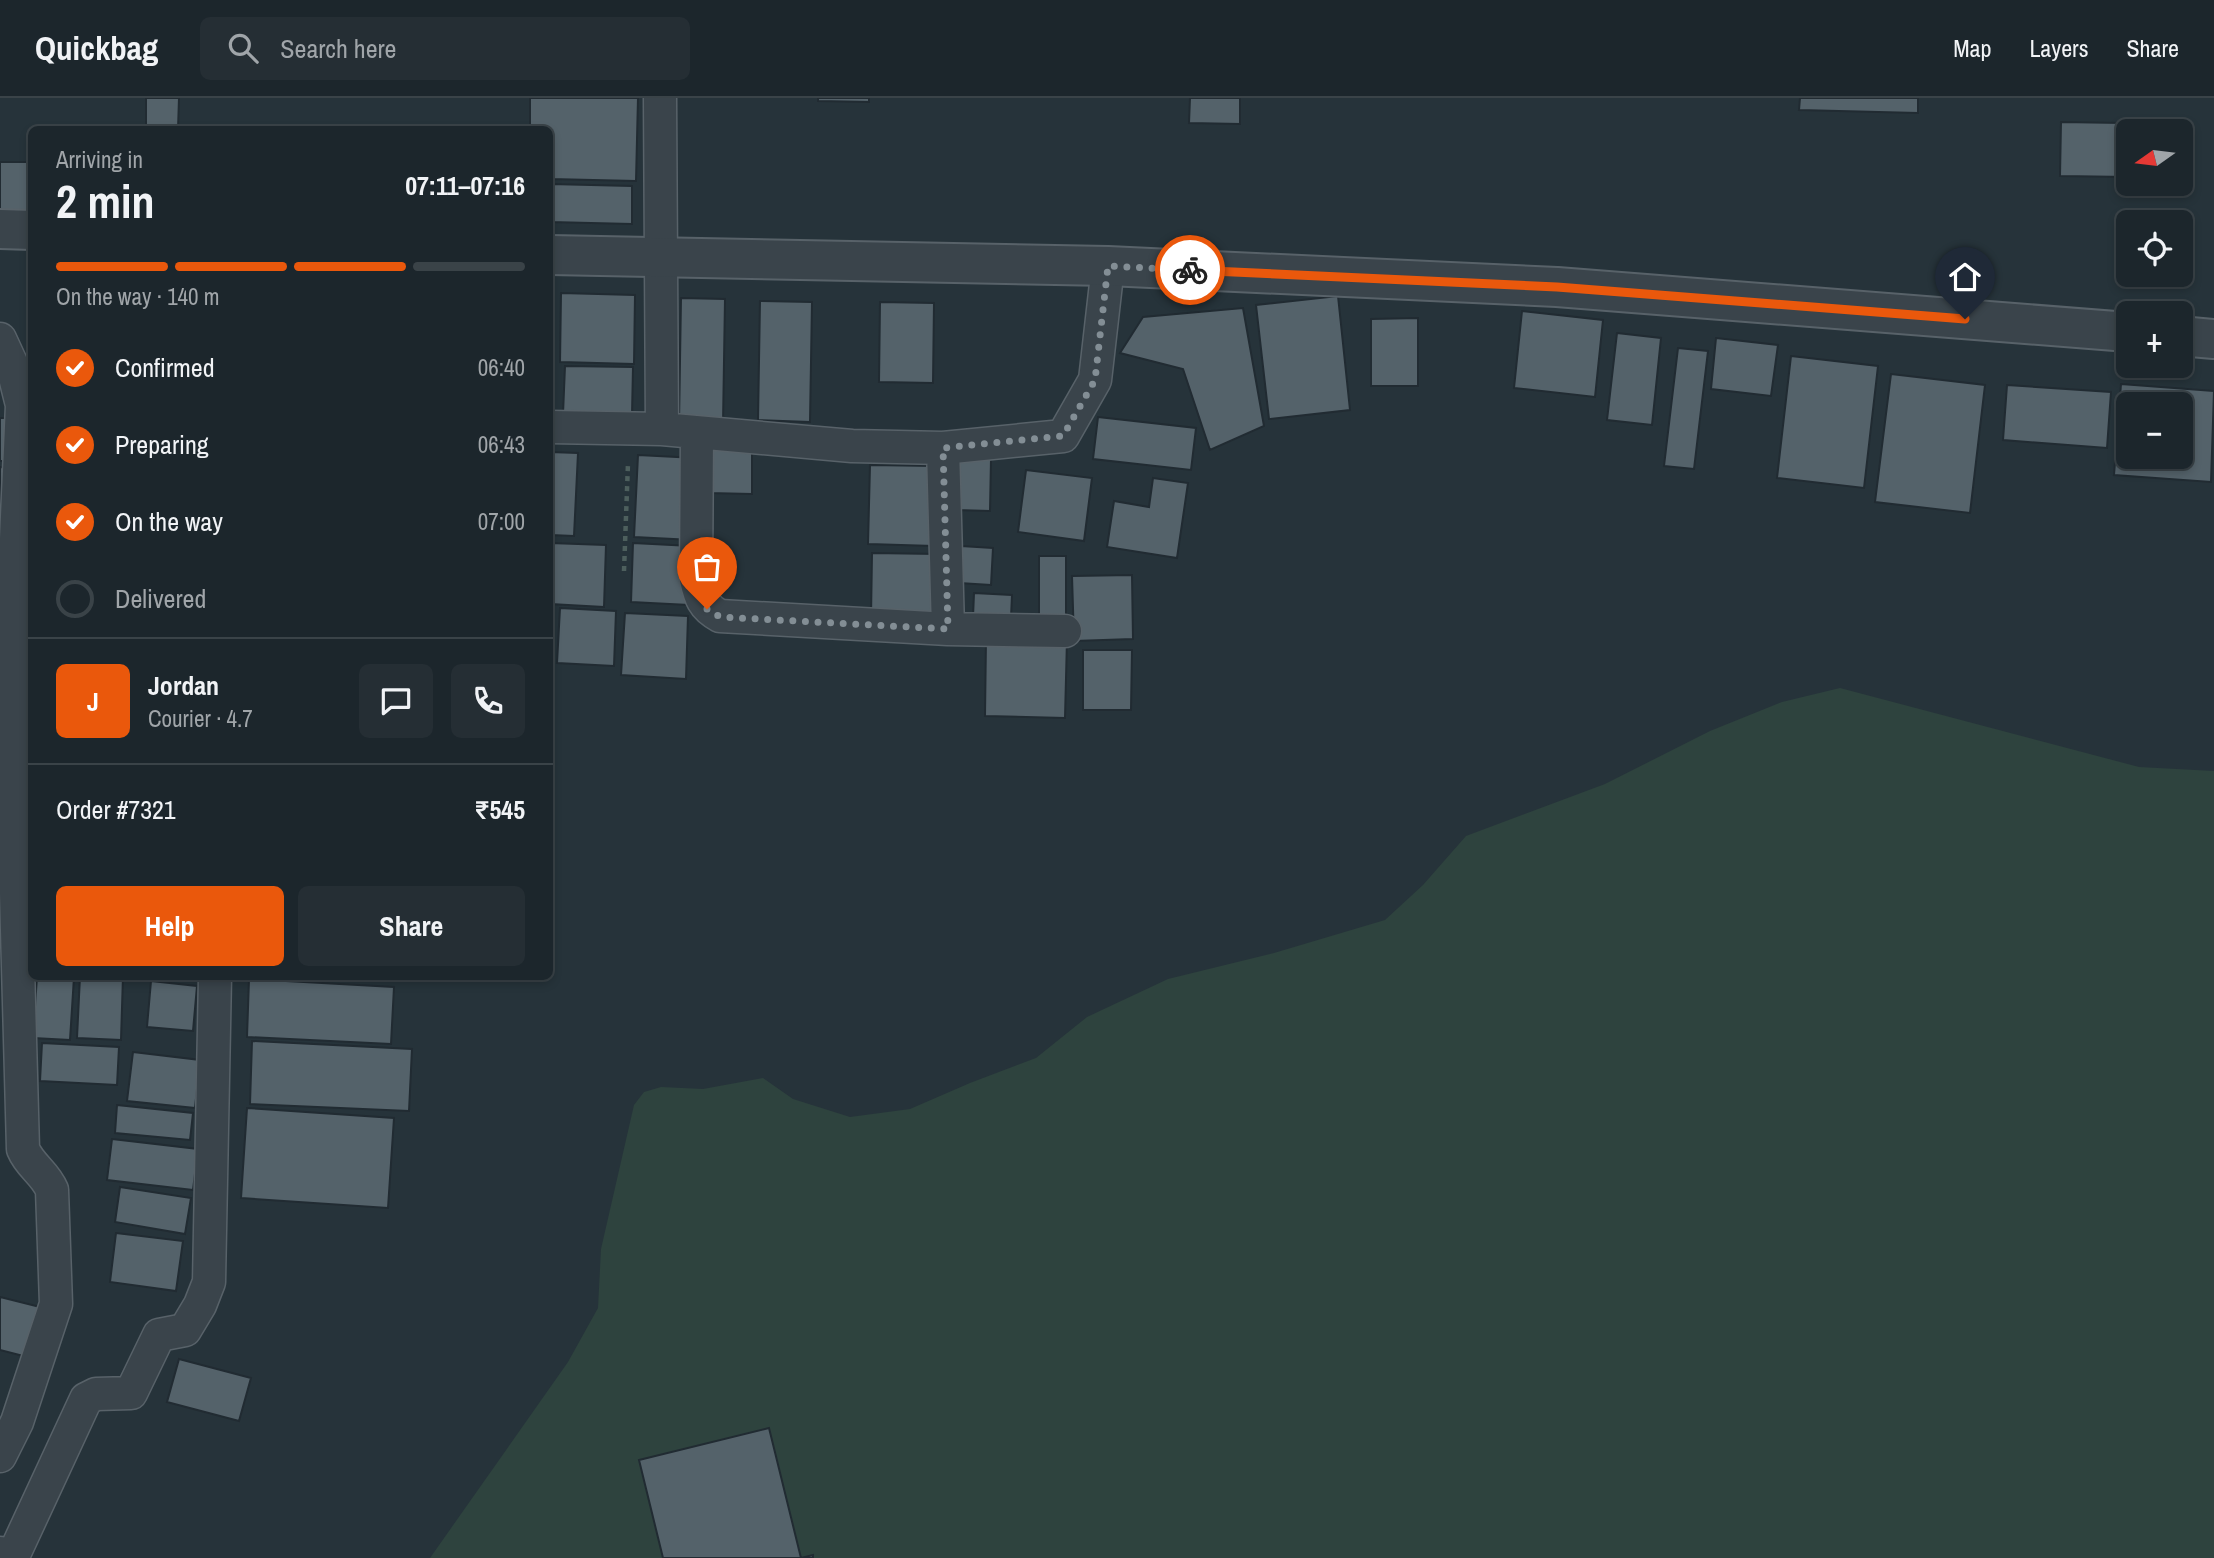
<!DOCTYPE html>
<html lang="en">
<head>
<meta charset="utf-8">
<style>
  :root { --surface:#1c262c; --page:#252e34; --text:#f1f3f6; --muted:#a0a5a9; --line:#3a4348; --accent:#ea580c }
  body { margin:0; font-family:"Archivo Narrow",sans-serif; background:var(--page); color:var(--text); height:100vh; display:flex; flex-direction:column; font-size:26px; white-space:nowrap }
  * { box-sizing:border-box; margin:0 }
  p { font-size:23px; color:var(--muted) }
  .icon { flex:none; width:38px; height:38px; fill:none; stroke:currentColor; stroke-width:2; stroke-linecap:round; stroke-linejoin:round }
  .map { position:relative; flex:1; overflow:hidden }
  .drawer { position:absolute; left:28px; top:28px; width:525px; height:854px; display:flex; flex-direction:column; background:var(--surface); border-radius:10px; box-shadow:0 4px 10px #0003,0 0 0 2px var(--line) }
  .drawer>* { flex:none }
  .needle { width:46px; rotate:256deg }
  .tools { position:absolute; left:2116px; top:21px; display:grid; gap:14px }
  .tools a { display:grid; place-items:center; width:77px; height:77px; border-radius:10px; background:var(--surface); box-shadow:0 4px 10px #0003,0 0 0 2px var(--line); font-size:35px }
  .pin { position:absolute; display:grid; place-items:center; width:60px; height:60px; color:#fff; margin:-72px -30px; border-radius:50% 50% 50% 0; rotate:-45deg; box-shadow:0 0 7px #0007 }
  .pin .icon { rotate:45deg }
  .courier { position:absolute; display:grid; place-items:center; width:70px; height:70px; margin:-35px; border:5px solid #ea580c; border-radius:50%; background:#fff; color:#222; box-shadow:0 2px 9px #0007 }
  .summary em { font-style:normal; font-weight:700 }
  .summary div { display:flex; flex-direction:column-reverse }
  .summary { display:flex; align-items:center; justify-content:space-between; height:119px; padding:0 28px }
  h1 { font-size:46px; font-weight:700; line-height:52px }
  .bar { display:grid; grid-template-columns:repeat(4,1fr); gap:10px 7px; align-content:center; height:84px; padding:0 28px }
  .bar i { height:9px; border-radius:5px; background:var(--line) }
  .bar .current { background:var(--accent) }
  .bar p { grid-column:span 4 }
  .line { display:flex; align-items:center; gap:18px; padding:0 28px; border-top:2px solid var(--line) }
  .line div { flex:1 }
  .round { display:grid; place-items:center; flex:none; width:74px; height:74px; border-radius:10px; background:var(--page) }
  ol { padding:0 28px; list-style:none }
  li { display:flex; align-items:center; gap:21px; height:77px }
  li p { margin-inline-start:auto }
  li .icon { padding:7px; border-radius:50%; background:var(--accent); color:#fff; stroke-width:4 }
  li:last-child { color:var(--muted) }
  li i { width:38px; height:38px; border:4px solid var(--line); border-radius:50% }
  .action { display:flex; gap:14px; margin-top:auto; padding:14px 28px }
  .action a { flex:1; height:80px; border-radius:10px; background:var(--accent); color:#fff; font-size:28px; font-weight:700; line-height:80px; text-align:center }
  .action a+a { background:var(--page); color:var(--text) }
  header { display:flex; align-items:center; gap:42px; box-sizing:border-box; height:98px; padding:0 35px; background:var(--surface); border-bottom:2px solid var(--line) }
  header strong { font-size:33px }
  nav { display:flex; gap:38px; margin-inline-start:auto; font-size:24px }
  .search { width:490px; height:63px; background:var(--page); display:flex; align-items:center; gap:18px; box-sizing:border-box; padding:0 24px; border-radius:10px; color:var(--muted); font-size:26px }
  .map>svg:first-child { display:block }
  .green { fill:#2e433e }
  .building { fill:#54626a; stroke:#212b32; stroke-width:2; fill-rule:evenodd }
  .lines { fill:none; stroke-linecap:round; stroke-linejoin:round }
  .minor-casing { stroke:#586269; stroke-width:35 }
  .tertiary-casing { stroke:#586269; stroke-width:42 }
  .path { stroke:#4d5f5d; stroke-width:4.5; stroke-dasharray:5 5; stroke-linecap:butt }
  .minor { stroke:#3a444b; stroke-width:32 }
  .tertiary { stroke:#3a444b; stroke-width:38 }
  .done { stroke:#838e95; stroke-width:7; stroke-dasharray:0 12.6 }
  .route { stroke:#ea580c; stroke-width:9 }
</style>
</head>
<body>
<header>
<strong>Quickbag</strong>
<div class="search"><svg class="icon" aria-label="search" viewBox="0 0 24 24"><circle cx="10" cy="10" r="6"/><path d="M15 15l6 6"/></svg>Search here</div>
<nav><a>Map</a><a>Layers</a><a>Share</a></nav>
</header>
<div class="map">
<svg width="2214" height="1460" viewBox="0 0 2214 1460">
  <rect width="100%" height="100%" fill="#26333a"/>
  <path class="green" d="M 1840,590 L 2139,669 L 2214,673 L 2214,1460 L 430,1460 L 568,1264 L 598,1210 L 601,1151 L 634,1007 L 644,994 L 661,989 L 703,991 L 763,980 L 793,1001 L 850,1019 L 910,1011 L 970,985 L 1036,960 L 1087,919 L 1168,881 L 1274,855 L 1385,822 L 1423,787 L 1466,738 L 1605,686 L 1710,633 L 1782,604 Z"/>
  <path class="building" d="M 146,0 L 179,0 L 178,32 L 146,31 Z
    M 530,0 L 638,0 L 636,83 L 550,81 L 550,32 L 530,32 Z
    M 818,0 L 869,0 L 869,4 L 818,3 Z
    M 1190,0 L 1240,0 L 1240,26 L 1189,25 Z
    M 1800,0 L 1918,0 L 1918,15 L 1799,12 Z
    M 2061,24 L 2185,26 L 2185,81 L 2180,80 L 2180,33 L 2128,33 L 2128,79 L 2060,78 Z
    M 0,64 L 32,64 L 32,118 L 0,117 Z
    M 550,86 L 632,88 L 632,126 L 550,124 Z
    M 561,195 L 635,197 L 634,266 L 560,264 Z
    M 1338,198 L 1350,312 L 1269,321 L 1256,207 Z
    M 681,200 L 725,201 L 723,326 L 679,325 Z
    M 760,203 L 812,204 L 810,324 L 758,322 Z
    M 880,204 L 934,205 L 933,285 L 879,284 Z
    M 1243,210 L 1264,328 L 1210,352 L 1183,271 L 1120,255 L 1143,219 Z
    M 1522,213 L 1603,222 L 1595,299 L 1514,290 Z
    M 1418,220 L 1418,288 L 1371,288 L 1371,221 Z
    M 1617,235 L 1661,240 L 1652,327 L 1607,322 Z
    M 1716,240 L 1778,247 L 1771,298 L 1711,291 Z
    M 1678,250 L 1708,253 L 1694,371 L 1664,368 Z
    M 1791,258 L 1878,268 L 1864,390 L 1777,380 Z
    M 565,268 L 633,269 L 632,317 L 563,316 Z
    M 1891,276 L 1985,287 L 1970,415 L 1875,404 Z
    M 2121,286 L 2214,293 L 2211,384 L 2114,377 ZM 2128,306 L 2180,306 L 2180,359 L 2128,359 Z
    M 2007,287 L 2111,294 L 2107,350 L 2003,342 Z
    M 1098,319 L 1196,330 L 1191,372 L 1093,361 Z
    M 0,320 L 11,320 L 10,363 L 0,363 Z
    M 710,348 L 752,349 L 752,396 L 708,395 Z
    M 550,354 L 578,355 L 574,438 L 550,437 Z
    M 638,357 L 696,360 L 693,442 L 634,439 Z
    M 956,360 L 991,361 L 990,413 L 956,412 Z
    M 870,367 L 935,368 L 934,448 L 868,446 Z
    M 0,369 L 14,370 L 13,426 L 0,425 Z
    M 1026,372 L 1092,380 L 1084,443 L 1018,434 Z
    M 1153,380 L 1188,385 L 1177,460 L 1107,449 L 1114,403 L 1149,409 Z
    M 550,445 L 606,447 L 604,509 L 550,506 Z
    M 633,445 L 691,448 L 689,507 L 631,504 Z
    M 961,448 L 993,450 L 991,487 L 959,485 Z
    M 872,455 L 938,456 L 938,521 L 871,519 Z
    M 1039,458 L 1066,458 L 1066,521 L 1039,522 Z
    M 1132,477 L 1133,541 L 1074,543 L 1072,478 Z
    M 974,495 L 1012,497 L 1011,520 L 973,519 Z
    M 550,510 L 553,510 L 550,566 Z
    M 560,510 L 616,513 L 614,568 L 557,565 Z
    M 625,515 L 688,518 L 686,581 L 621,577 Z
    M 986,540 L 1067,541 L 1065,620 L 985,618 Z
    M 1083,552 L 1132,552 L 1131,612 L 1083,612 Z
    M 37,878 L 74,879 L 70,942 L 33,940 Z
    M 80,878 L 123,878 L 121,942 L 77,940 Z
    M 249,881 L 394,889 L 391,946 L 247,939 Z
    M 151,883 L 197,888 L 193,933 L 147,929 Z
    M 252,943 L 412,951 L 409,1013 L 250,1006 Z
    M 42,945 L 119,949 L 117,987 L 40,983 Z
    M 133,954 L 200,962 L 195,1010 L 127,1003 Z
    M 117,1007 L 193,1015 L 190,1042 L 115,1035 Z
    M 247,1010 L 394,1020 L 388,1110 L 241,1100 Z
    M 112,1041 L 198,1051 L 193,1092 L 107,1082 Z
    M 120,1089 L 191,1100 L 185,1136 L 115,1124 Z
    M 116,1135 L 183,1143 L 176,1193 L 110,1184 Z
    M 0,1199 L 48,1211 L 35,1261 L 0,1252 Z
    M 179,1261 L 251,1280 L 239,1323 L 167,1304 Z
    M 769,1330 L 801,1460 L 813,1457 L 813,1460 L 663,1460 L 639,1362 Z"/>
  <g class="lines">
    <g class="minor-casing">
      <path id="minor" d="M 660,0 L 662,331
        M 0,241 L 12,267 L 22,307 L 10,575 L 23,1051 C 30,1068 45,1075 52,1092 L 56,1206 L 17,1324 L 0,1358
        M 550,329 L 662,331 L 852,348 L 943,350 L 1063,338 L 1095,282 L 1108,168
        M 697,335 L 696,481 C 700,499 703,509 720,518 L 948,531 L 943,350
        M 948,531 L 1065,533
        M 0,1455 L 10,1457 L 16,1452 L 86,1301 L 96,1296 L 131,1295 L 159,1237 L 185,1232 L 200,1207 L 209,1184 L 215,878"/>
    </g>
    <g class="tertiary-casing">
      <path id="tertiary" d="M 0,131 L 32,132
        M 550,157 L 1108,168 L 1557,189 L 2128,234
        M 2180,238 L 2214,241"/>
    </g>
    <path class="path" d="M 624,473 L 628,365"/>
    <use href="#minor" class="minor"/>
    <use href="#tertiary" class="tertiary"/>
  </g>
  <g class="lines">
    <path class="done" d="M 707,511 L 720,519 L 948,531 L 943,350 L 1063,338 L 1095,282 L 1108,168 L 1190,172"/>
    <path class="route" d="M 1190,172 L 1557,189 L 1965,221"/>
  </g>
</svg>
<div class="tools">
<a><svg class="needle" viewBox="-14 -14 28 28"><path d="M0-13l5 13h-10z" fill="#e53935"/><path d="M0 13l5-13h-10z" fill="#a0a5a9"/></svg></a>
<a><svg class="icon" aria-label="locate" viewBox="0 0 24 24"><circle cx="12" cy="12" r="6"/><path d="M12 2v4M12 18v4M2 12h4M18 12h4"/></svg></a>
<a>+</a>
<a>−</a>
</div>
<div class="pin" style="left:707px;top:511px;background:#ea580c"><svg class="icon" aria-label="bag" viewBox="0 0 24 24"><path d="M5 8h14l-1 12H6zM9 8a3 3 0 0 1 6 0"/></svg></div>
<div class="pin" style="left:1965px;top:221px;background:#1f2937"><svg class="icon" aria-label="home" viewBox="0 0 24 24"><path d="M3 11l9-7 9 7M6 9v11h12V9"/></svg></div>
<div class="courier" style="left:1190px;top:172px"><svg class="icon" aria-label="bike" viewBox="0 0 24 24"><circle cx="6" cy="16" r="4"/><circle cx="18" cy="16" r="4"/><path d="M6 16l4-8h5l3 8M10 8l3 8H6M13 5h3"/></svg></div>
<section class="drawer">
<div class="summary"><div><h1>2 min</h1><p>Arriving in</p></div><em>07:11–07:16</em></div>
<div class="bar"><i class="current"></i><i class="current"></i><i class="current"></i><i></i><p>On the way · 140 m</p></div>
<ol>
<li><svg class="icon" aria-label="check" viewBox="0 0 24 24"><path d="M5 12l5 5 9-10"/></svg>Confirmed<p>06:40</p></li>
<li><svg class="icon" aria-label="check" viewBox="0 0 24 24"><path d="M5 12l5 5 9-10"/></svg>Preparing<p>06:43</p></li>
<li><svg class="icon" aria-label="check" viewBox="0 0 24 24"><path d="M5 12l5 5 9-10"/></svg>On the way<p>07:00</p></li>
<li><i></i>Delivered</li>
</ol>
<div class="line" style="height:126px"><b class="round" style="background:var(--accent);color:#fff">J</b><div><b>Jordan</b><p>Courier · 4.7</p></div><a class="round"><svg class="icon" aria-label="chat" viewBox="0 0 24 24"><path d="M4 5h16v11H9l-5 4z"/></svg></a><a class="round"><svg class="icon" aria-label="phone" viewBox="0 0 24 24"><path d="M5 4h4l2 5-3 2q2 4 5 5l2-3 5 2v4C11 20 4 13 5 4z"/></svg></a></div>
<div class="line" style="height:91px"><div>Order #7321</div><b>₹545</b></div>
<div class="action"><a>Help</a><a>Share</a></div>
</section>
</div>
</body>
</html>
